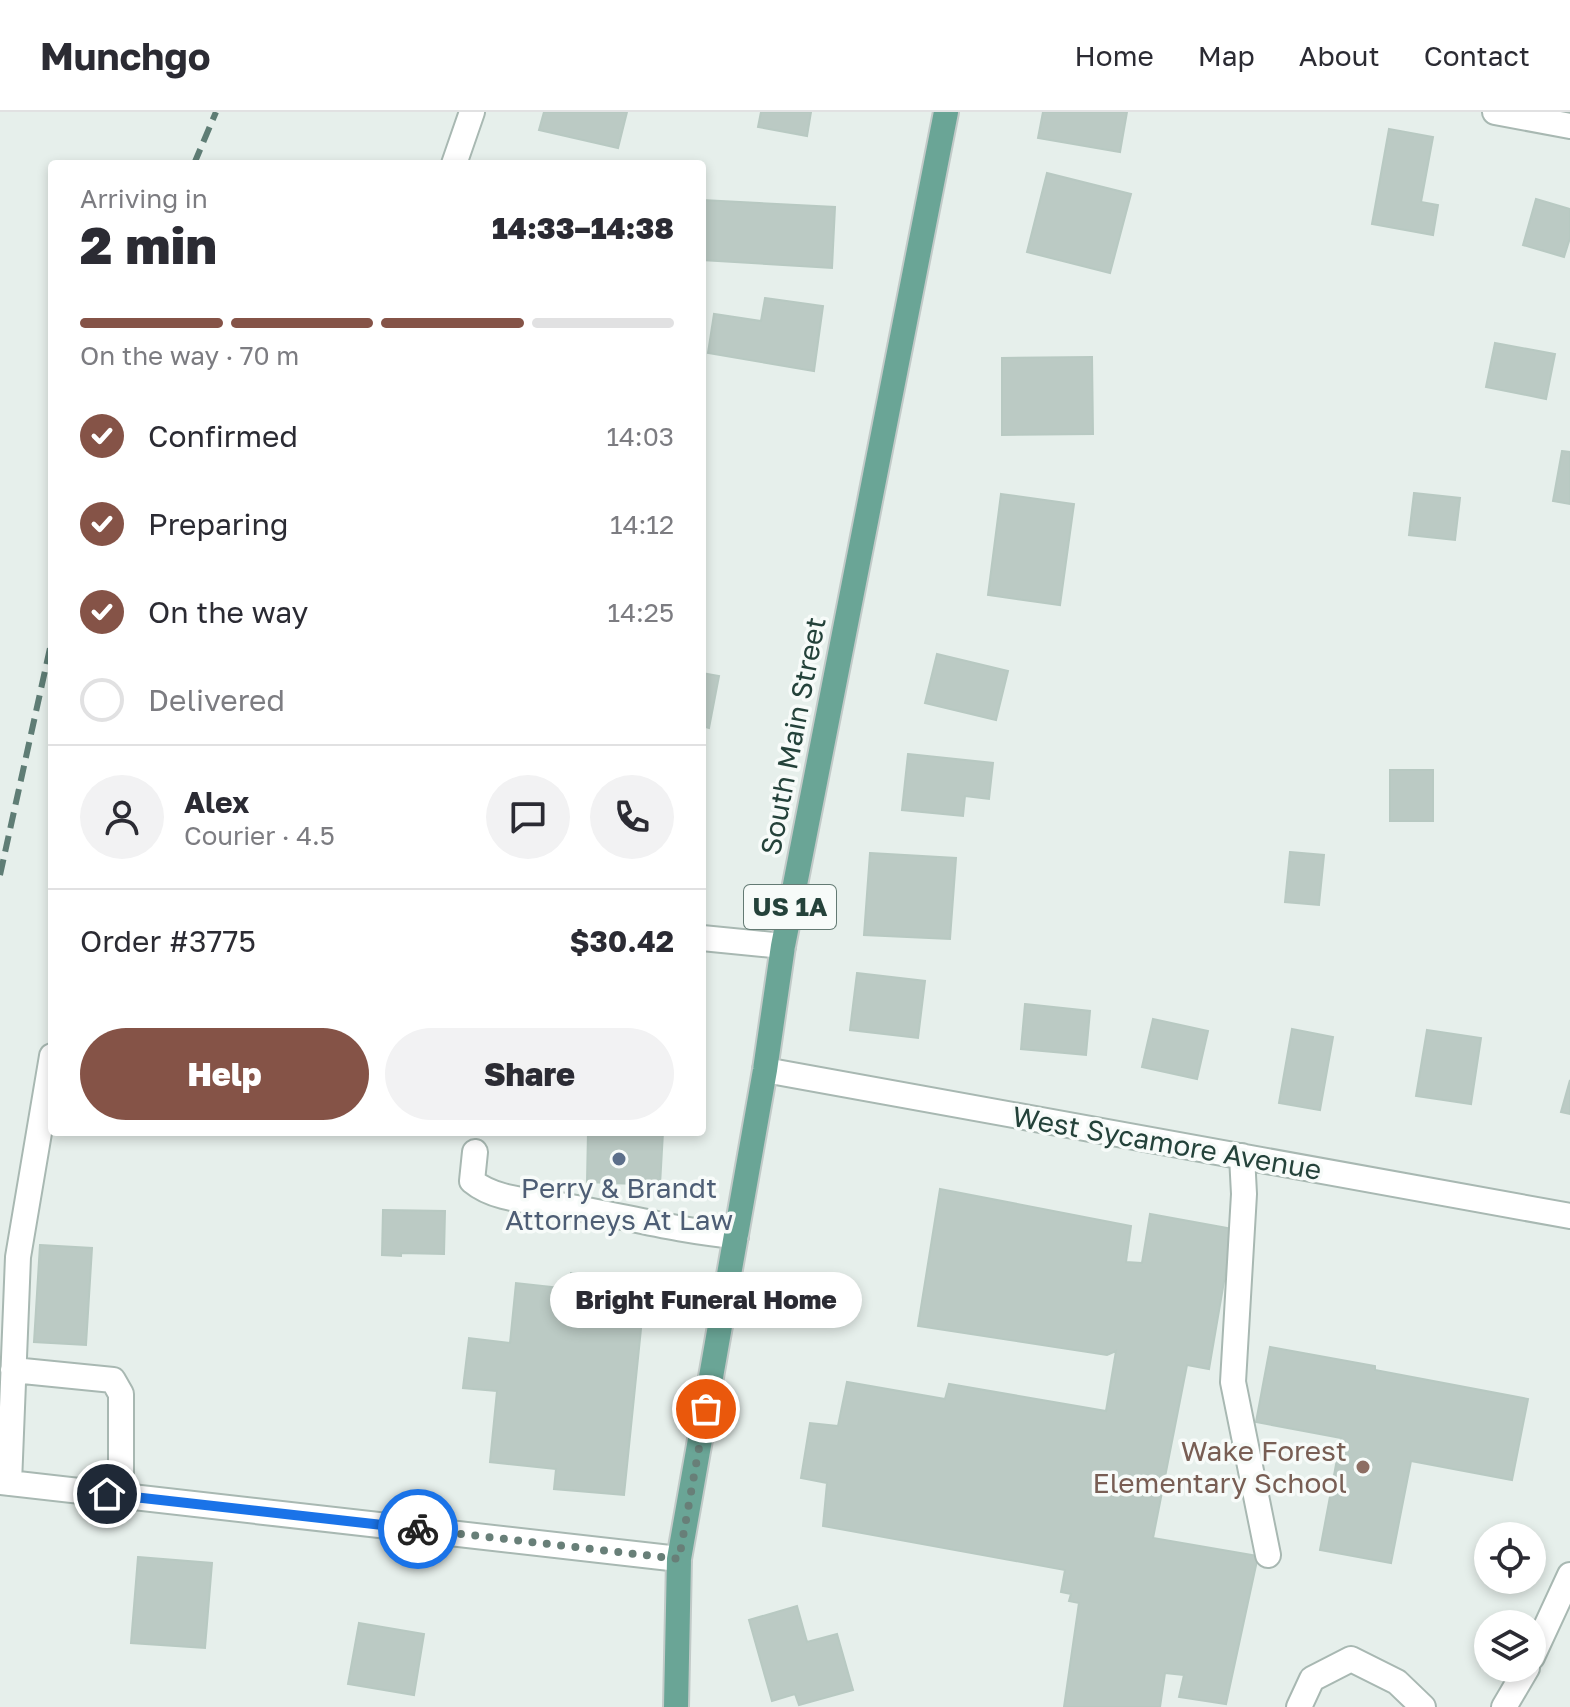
<!DOCTYPE html>
<html lang="en">
<head>
<meta charset="utf-8">
<style>
  :root { --surface:#fff; --page:#f2f2f3; --text:#2b2b33; --muted:#7c7c81; --line:#e1e1e2; --accent:#855347 }
  body { margin:0; font-family:"Golos Text",sans-serif; background:var(--page); color:var(--text); height:100vh; display:flex; flex-direction:column; font-size:30px; white-space:nowrap }
  * { box-sizing:border-box; margin:0 }
  p { font-size:26px; color:var(--muted) }
  .icon { flex:none; width:44px; height:44px; fill:none; stroke:currentColor; stroke-width:2; stroke-linecap:round; stroke-linejoin:round }
  .map { position:relative; flex:1; overflow:hidden }
  .sheet { position:absolute; left:48px; top:48px; width:658px; height:976px; display:flex; flex-direction:column; background:var(--surface); border-radius:8px; box-shadow:0 4px 12px #0003 }
  .sheet>* { flex:none }
  .tools { position:absolute; left:1474px; top:1410px; display:grid; gap:16px }
  .tools a { display:grid; place-items:center; width:72px; height:72px; border-radius:50%; background:var(--surface); box-shadow:0 4px 12px #0003; font-size:40px }
  .pin { position:absolute; display:grid; place-items:center; width:68px; height:68px; color:#fff; margin:-34px; border:4px solid #fff; border-radius:50%; box-shadow:0 2px 8px #0007 }
  .courier { position:absolute; display:grid; place-items:center; width:80px; height:80px; margin:-40px; border:6px solid #1a73e8; border-radius:50%; background:#fff; color:#222; box-shadow:0 2px 10px #0007 }
  .bubble { position:absolute; height:56px; border-radius:28px; background:var(--surface); box-shadow:0 4px 12px #0003; font-size:26px; font-weight:800; line-height:56px; text-align:center }
  .summary em { font-style:normal; font-weight:800 }
  .summary div { display:flex; flex-direction:column-reverse }
  .summary { display:flex; align-items:center; justify-content:space-between; height:136px; padding:0 32px }
  h1 { font-size:52px; font-weight:800; line-height:60px }
  .bar { display:grid; grid-template-columns:repeat(4,1fr); gap:12px 8px; align-content:center; height:96px; padding:0 32px }
  .bar i { height:10px; border-radius:6px; background:var(--line) }
  .bar .selected { background:var(--accent) }
  .bar p { grid-column:span 4 }
  .line { display:flex; align-items:center; gap:20px; padding:0 32px; border-top:2px solid var(--line) }
  .line div { flex:1 }
  .round { display:grid; place-items:center; flex:none; width:84px; height:84px; border-radius:42px; background:var(--page) }
  ol { padding:0 32px; list-style:none }
  li { display:flex; align-items:center; gap:24px; height:88px }
  li p { margin-inline-start:auto }
  li .icon { padding:8px; border-radius:50%; background:var(--accent); color:#fff; stroke-width:4 }
  li:last-child { color:var(--muted) }
  li i { width:44px; height:44px; border:4px solid var(--line); border-radius:50% }
  .cta { display:flex; gap:16px; margin-top:auto; padding:16px 32px }
  .cta a { flex:1; height:92px; border-radius:48px; background:var(--accent); color:#fff; font-size:32px; font-weight:800; line-height:92px; text-align:center }
  .cta a+a { background:var(--page); color:var(--text) }
  header { display:flex; align-items:center; gap:48px; box-sizing:border-box; height:112px; padding:0 40px; background:var(--surface); border-bottom:2px solid var(--line) }
  header strong { font-size:38px }
  nav { display:flex; gap:44px; margin-inline-start:auto; font-size:28px }
  .map>svg:first-child { display:block }
  .building { fill:#bbcac4; stroke:#b8c9c2; stroke-width:2 }
  .lines { fill:none; stroke-linecap:round; stroke-linejoin:round }
  .minor-casing { stroke:#a8b8b2; stroke-width:28 }
  .major-casing { stroke:#c2cac8; stroke-width:28 }
  .minor { stroke:#fff; stroke-width:24 }
  .major { stroke:#6aa596; stroke-width:24 }
  .rail { stroke:#5f7d75; stroke-width:6; stroke-dasharray:16 8; stroke-linecap:butt }
  .done { stroke:#687f78; stroke-width:8; stroke-dasharray:0 14.4 }
  .route { stroke:#1a73e8; stroke-width:10 }
  .service-dot { fill:#5c6f8a; stroke:#f7fbf9; stroke-width:3 }
  .education-dot { fill:#8d6e63; stroke:#f7fbf9; stroke-width:3 }
  .labels { text-anchor:middle; stroke-width:7; stroke-linejoin:round; paint-order:stroke }
  .shield { fill:#f7fbf9; stroke:#637a73; stroke-width:2 }
  .shield-label { font-size:26px; font-weight:bold; fill:#24423a }
  .street-label { font-size:28px; fill:#24423a; stroke:#f7fbf9 }
  .service-label { font-size:28px; fill:#4e5e75; stroke:#f7fbf9 }
  .education-label { font-size:28px; fill:#785e54; stroke:#f7fbf9; text-anchor:end }
</style>
</head>
<body>
<header>
<strong>Munchgo</strong>
<nav><a>Home</a><a>Map</a><a>About</a><a>Contact</a></nav>
</header>
<div class="map">
<svg width="1570" height="1595" viewBox="0 0 1570 1595">
  <rect width="100%" height="100%" fill="#e6efeb"/>
  <path class="building" d="M 544,0 L 627,0 L 618,36 L 539,18 Z
    M 761,0 L 811,0 L 807,24 L 758,15 Z
    M 1043,0 L 1127,0 L 1120,40 L 1038,26 Z
    M 1389,17 L 1433,25 L 1421,90 L 1438,93 L 1433,123 L 1372,112 Z
    M 1047,61 L 1131,82 L 1110,161 L 1027,140 Z
    M 1536,87 L 1570,97 L 1570,126 L 1564,145 L 1523,133 Z
    M 702,88 L 835,95 L 832,156 L 702,148 Z
    M 765,186 L 823,194 L 814,259 L 708,241 L 714,202 L 761,209 Z
    M 1495,231 L 1555,242 L 1546,287 L 1486,275 Z
    M 1092,245 L 1093,322 L 1002,323 L 1002,246 Z
    M 1562,339 L 1570,340 L 1570,392 L 1553,389 Z
    M 1414,381 L 1460,386 L 1455,428 L 1409,423 Z
    M 1001,382 L 1074,392 L 1060,493 L 988,483 Z
    M 937,542 L 1008,559 L 996,608 L 925,591 Z
    M 702,561 L 719,564 L 709,616 L 702,614 Z
    M 908,642 L 993,651 L 989,687 L 965,684 L 963,704 L 902,698 Z
    M 1390,658 L 1433,658 L 1433,709 L 1390,709 Z
    M 1290,740 L 1324,743 L 1319,793 L 1285,790 Z
    M 870,741 L 956,746 L 950,827 L 864,823 Z
    M 857,861 L 925,869 L 918,926 L 850,918 Z
    M 1025,892 L 1090,899 L 1086,943 L 1021,937 Z
    M 1153,907 L 1208,919 L 1197,967 L 1142,955 Z
    M 1292,917 L 1333,925 L 1320,998 L 1279,991 Z
    M 1427,918 L 1481,926 L 1471,992 L 1416,984 Z
    M 1570,968 L 1570,1002 L 1561,1000 Z
    M 588,1020 L 663,1020 L 660,1073 L 587,1070 Z
    M 940,1077 L 1131,1114 L 1126,1150 L 1142,1151 L 1150,1102 L 1233,1117 L 1209,1257 L 1187,1253 L 1153,1426 L 1258,1444 L 1226,1592 L 1179,1585 L 1184,1563 L 1165,1561 L 1160,1595 L 1064,1595 L 1079,1491 L 1069,1489 L 1071,1482 L 1061,1480 L 1065,1458 L 823,1414 L 827,1371 L 801,1366 L 810,1311 L 838,1314 L 847,1270 L 945,1287 L 949,1272 L 1106,1299 L 1116,1239 L 1107,1243 L 918,1214 Z
    M 383,1098 L 445,1099 L 444,1142 L 401,1141 L 401,1144 L 382,1143 Z
    M 40,1133 L 92,1136 L 86,1233 L 34,1230 Z
    M 571,1161 L 646,1168 L 624,1383 L 554,1377 L 556,1357 L 490,1350 L 497,1279 L 463,1276 L 469,1226 L 510,1231 L 516,1171 L 570,1177 Z
    M 1270,1235 L 1375,1254 L 1375,1258 L 1528,1287 L 1512,1368 L 1411,1349 L 1391,1451 L 1320,1438 L 1341,1326 L 1256,1310 Z
    M 138,1445 L 212,1451 L 205,1536 L 131,1531 Z
    M 797,1494 L 807,1530 L 837,1522 L 853,1578 L 799,1593 L 795,1582 L 772,1589 L 749,1508 Z
    M 359,1511 L 424,1522 L 414,1583 L 348,1572 Z"/>
  <g class="lines">
    <g class="minor-casing">
      <path id="minor" d="M 1495,0 L 1570,14
        M 454,52 L 472,0
        M 702,826 L 783,834
        M 765,958 L 1570,1104
        M 475,1040 L 472,1069 C 496,1089 532,1088 560,1093 C 620,1103 676,1119 736,1124
        M 1242,1044 L 1244,1082 L 1233,1270 L 1268,1443
        M 13,1258 L 113,1268 L 121,1282 L 121,1384
        M 0,1370 L 679,1447
        M 9,1371 L 18,1145 L 52,944
        M 1532,1545 L 1570,1463
        M 1299,1595 L 1312,1567 L 1351,1547 L 1397,1570 L 1423,1595
        M 1504,1595 L 1527,1556"/>
    </g>
    <g class="major-casing">
      <path id="major" d="M 676,1595 L 679,1447 L 765,958 L 783,834 L 946,0"/>
    </g>
    <use href="#minor" class="minor"/>
    <use href="#major" class="major"/>
    <path class="rail" d="M 194,52 L 216,0
      M 0,763 L 52,527"/>
  </g>
  <g class="lines">
    <path class="done" d="M 418,1417 L 679,1447 L 706,1297"/>
    <path class="route" d="M 107,1382 L 418,1417"/>
  </g>
  <circle class="service-dot" cx="619" cy="1047" r="8"/>
  <circle class="education-dot" cx="1363" cy="1355" r="8"/>
  <g class="labels">
    <rect class="shield" x="744" y="773" width="92" height="44" rx="6"/>
    <g class="shield-label">
      <text x="790" y="804">US 1A</text>
    </g>
    <g class="street-label">
      <text transform="translate(793 624) rotate(-79)" y="10">South Main Street</text>
      <text transform="translate(1167 1031) rotate(10)" y="10">West Sycamore Avenue</text>
    </g>
    <g class="service-label">
      <text x="619" y="1086">Perry &amp; Brandt<tspan x="619" dy="32">Attorneys At Law</tspan></text>
    </g>
    <g class="education-label">
      <text x="1347" y="1349">Wake Forest<tspan x="1347" dy="32">Elementary School</tspan></text>
    </g>
  </g>
</svg>
<div class="tools">
<a><svg class="icon" aria-label="locate" viewBox="0 0 24 24"><circle cx="12" cy="12" r="6"/><path d="M12 2v4M12 18v4M2 12h4M18 12h4"/></svg></a>
<a><svg class="icon" aria-label="layers" viewBox="0 0 24 24"><path d="M12 4l9 5-9 5-9-5zM3 14l9 5 9-5"/></svg></a>
</div>
<div class="pin" style="left:706px;top:1297px;background:#ea580c"><svg class="icon" aria-label="bag" viewBox="0 0 24 24"><path d="M5 8h14l-1 12H6zM9 8a3 3 0 0 1 6 0"/></svg></div>
<div class="pin" style="left:107px;top:1382px;background:#1f2937"><svg class="icon" aria-label="home" viewBox="0 0 24 24"><path d="M3 11l9-7 9 7M6 9v11h12V9"/></svg></div>
<div class="courier" style="left:418px;top:1417px"><svg class="icon" aria-label="bike" viewBox="0 0 24 24"><circle cx="6" cy="16" r="4"/><circle cx="18" cy="16" r="4"/><path d="M6 16l4-8h5l3 8M10 8l3 8H6M13 5h3"/></svg></div>
<div class="bubble" style="left:550px;top:1160px;width:312px">Bright Funeral Home</div>
<section class="sheet">
<div class="summary"><div><h1>2 min</h1><p>Arriving in</p></div><em>14:33–14:38</em></div>
<div class="bar"><i class="selected"></i><i class="selected"></i><i class="selected"></i><i></i><p>On the way · 70 m</p></div>
<ol>
<li><svg class="icon" aria-label="check" viewBox="0 0 24 24"><path d="M5 12l5 5 9-10"/></svg>Confirmed<p>14:03</p></li>
<li><svg class="icon" aria-label="check" viewBox="0 0 24 24"><path d="M5 12l5 5 9-10"/></svg>Preparing<p>14:12</p></li>
<li><svg class="icon" aria-label="check" viewBox="0 0 24 24"><path d="M5 12l5 5 9-10"/></svg>On the way<p>14:25</p></li>
<li><i></i>Delivered</li>
</ol>
<div class="line" style="height:144px"><a class="round"><svg class="icon" aria-label="person" viewBox="0 0 24 24"><circle cx="12" cy="8" r="4"/><path d="M4 21q1-7 8-7t8 7"/></svg></a><div><b>Alex</b><p>Courier · 4.5</p></div><a class="round"><svg class="icon" aria-label="chat" viewBox="0 0 24 24"><path d="M4 5h16v11H9l-5 4z"/></svg></a><a class="round"><svg class="icon" aria-label="phone" viewBox="0 0 24 24"><path d="M5 4h4l2 5-3 2q2 4 5 5l2-3 5 2v4C11 20 4 13 5 4z"/></svg></a></div>
<div class="line" style="height:104px"><div>Order #3775</div><b>$30.42</b></div>
<div class="cta"><a>Help</a><a>Share</a></div>
</section>
</div>
</body>
</html>
